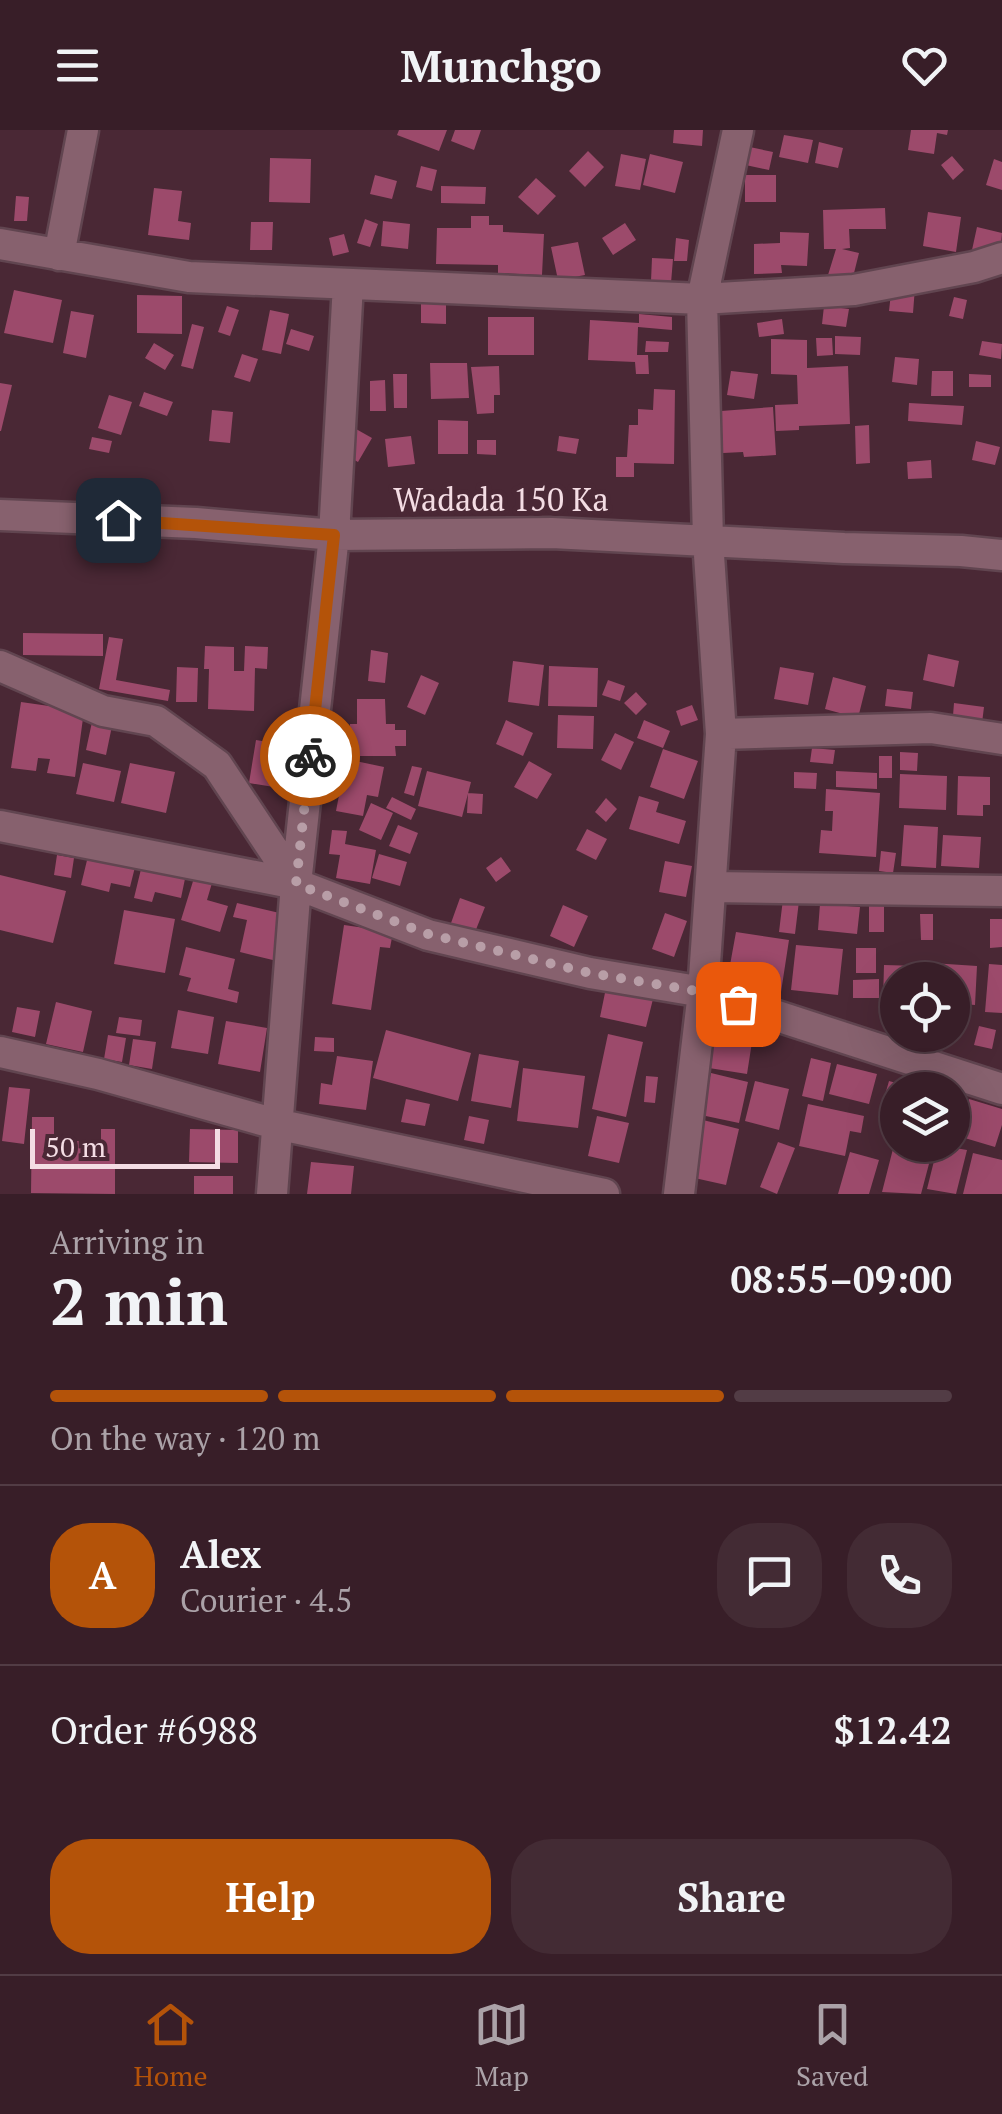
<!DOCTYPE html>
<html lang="en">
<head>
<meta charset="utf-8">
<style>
  :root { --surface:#381e28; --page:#432b34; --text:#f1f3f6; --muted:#aba2a8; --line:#523c45; --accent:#b45309 }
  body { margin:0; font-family:"PT Serif",serif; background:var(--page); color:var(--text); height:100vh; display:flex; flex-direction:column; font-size:38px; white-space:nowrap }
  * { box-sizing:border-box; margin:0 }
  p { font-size:32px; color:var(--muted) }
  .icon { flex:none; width:55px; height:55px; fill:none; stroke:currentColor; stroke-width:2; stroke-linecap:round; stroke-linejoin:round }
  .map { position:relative; height:1064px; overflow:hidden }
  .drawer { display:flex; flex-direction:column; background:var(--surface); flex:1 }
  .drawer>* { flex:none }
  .controls { position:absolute; left:880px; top:832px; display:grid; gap:20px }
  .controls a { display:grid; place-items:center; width:90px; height:90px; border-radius:50%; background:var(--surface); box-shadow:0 10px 40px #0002,0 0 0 2px var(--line); font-size:50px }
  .scale { position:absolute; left:30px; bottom:25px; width:190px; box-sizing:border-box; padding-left:10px; border:5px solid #f4dde4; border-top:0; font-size:28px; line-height:35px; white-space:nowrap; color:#f4dde4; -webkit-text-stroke:8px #4a2835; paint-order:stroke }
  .pin { position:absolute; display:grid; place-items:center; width:85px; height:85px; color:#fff; margin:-42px; border-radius:20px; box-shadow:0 5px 15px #0006 }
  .courier { position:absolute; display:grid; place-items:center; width:100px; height:100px; margin:-50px; border:8px solid #b45309; border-radius:50%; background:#fff; color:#222; box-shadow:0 2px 12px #0007 }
  .head em { font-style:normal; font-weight:700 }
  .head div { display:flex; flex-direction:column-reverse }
  .head { display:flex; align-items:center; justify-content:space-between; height:170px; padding:0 50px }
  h1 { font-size:65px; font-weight:700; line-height:75px }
  .bar { display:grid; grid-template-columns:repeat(4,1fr); gap:15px 10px; align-content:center; height:120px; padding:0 50px }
  .bar i { height:12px; border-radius:8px; background:var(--line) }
  .bar .on { background:var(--accent) }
  .bar p { grid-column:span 4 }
  .line { display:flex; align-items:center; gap:25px; padding:0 50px; border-top:2px solid var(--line) }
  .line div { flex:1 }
  .round { display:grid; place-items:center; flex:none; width:105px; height:105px; border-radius:40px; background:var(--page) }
  .cta { display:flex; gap:20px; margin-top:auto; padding:20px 50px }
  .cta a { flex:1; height:115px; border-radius:40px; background:var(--accent); color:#fff; font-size:40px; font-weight:700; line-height:115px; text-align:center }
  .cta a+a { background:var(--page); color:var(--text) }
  header { display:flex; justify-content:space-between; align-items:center; height:130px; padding:0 50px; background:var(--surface); font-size:45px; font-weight:700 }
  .tab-bar { display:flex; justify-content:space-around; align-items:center; height:140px; border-top:2px solid var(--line); background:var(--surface); font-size:28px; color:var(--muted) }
  .tab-bar a { display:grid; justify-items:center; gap:5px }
  .tab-bar .on { color:var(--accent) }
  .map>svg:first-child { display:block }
  .building { fill:#9c4a6b }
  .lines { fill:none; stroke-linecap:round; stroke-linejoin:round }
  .minor-casing { stroke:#614550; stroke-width:35 }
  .minor { stroke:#87616e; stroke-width:30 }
  .done { stroke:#b89ea7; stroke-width:10; stroke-dasharray:0 18 }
  .route { stroke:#b45309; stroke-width:12 }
  .labels { text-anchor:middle; stroke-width:10; stroke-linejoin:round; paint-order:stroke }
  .street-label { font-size:32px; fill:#f4dde4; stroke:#4a2835 }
</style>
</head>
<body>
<header><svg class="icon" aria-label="menu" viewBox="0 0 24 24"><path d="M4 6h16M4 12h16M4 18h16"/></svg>Munchgo<svg class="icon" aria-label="heart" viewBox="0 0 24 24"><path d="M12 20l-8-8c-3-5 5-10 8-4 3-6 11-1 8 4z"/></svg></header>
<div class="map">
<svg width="1002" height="1064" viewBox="0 0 1002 1064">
  <rect width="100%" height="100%" fill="#4a2835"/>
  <path class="building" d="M 399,0 L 447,0 L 439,21 L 397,5 Z
    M 455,0 L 481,0 L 474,20 L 451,11 Z
    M 674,0 L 703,0 L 702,16 L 673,13 Z
    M 911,0 L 948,0 L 947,5 L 937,3 L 934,24 L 908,20 Z
    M 784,5 L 813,10 L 808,33 L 779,27 Z
    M 819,12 L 843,18 L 838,38 L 815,33 Z
    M 745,16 L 773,22 L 769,40 L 741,34 Z
    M 588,21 L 604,37 L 585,57 L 569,41 Z
    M 621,24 L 646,29 L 640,60 L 615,56 Z
    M 650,24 L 683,32 L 675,63 L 643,55 Z
    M 952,26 L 964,40 L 953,50 L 941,35 Z
    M 270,28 L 311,29 L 310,73 L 269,72 Z
    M 994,29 L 1002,32 L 1002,60 L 986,55 Z
    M 421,36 L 437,40 L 432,61 L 416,57 Z
    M 375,45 L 397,51 L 392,69 L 370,64 Z
    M 745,45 L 776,45 L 776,72 L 745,72 Z
    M 536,48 L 556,66 L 538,85 L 518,67 Z
    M 441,56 L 486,57 L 485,74 L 441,73 Z
    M 154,58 L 182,61 L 178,91 L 191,93 L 189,110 L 148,105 Z
    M 16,66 L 29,67 L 27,91 L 14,91 Z
    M 885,78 L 886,99 L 849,99 L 850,118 L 842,119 L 859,123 L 852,151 L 828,145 L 836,119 L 824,119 L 823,80 Z
    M 928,82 L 961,87 L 956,122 L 923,116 Z
    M 471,86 L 489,86 L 489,95 L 503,95 L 503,102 L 544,104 L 542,145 L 498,143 L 498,135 L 436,134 L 437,98 L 471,98 Z
    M 365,89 L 378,94 L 370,117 L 357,113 Z
    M 383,91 L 410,94 L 408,119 L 381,116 Z
    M 251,92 L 273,92 L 272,120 L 250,120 Z
    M 625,93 L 636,110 L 613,125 L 602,108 Z
    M 977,97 L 1002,103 L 1000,126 L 972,120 Z
    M 780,102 L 809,103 L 807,136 L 781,135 L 782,143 L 754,144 L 754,114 L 780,113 Z
    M 344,104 L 349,122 L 333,126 L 329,108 Z
    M 676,108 L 689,110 L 687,131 L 674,131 Z
    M 578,112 L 585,145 L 558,150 L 551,117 Z
    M 652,128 L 673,129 L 671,153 L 651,151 Z
    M 892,154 L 915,157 L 913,183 L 889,181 Z
    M 14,160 L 62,170 L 53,213 L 4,203 Z
    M 137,165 L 182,166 L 182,204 L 137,203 Z
    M 421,167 L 446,168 L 446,194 L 421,193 Z
    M 954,167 L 967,170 L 963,189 L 949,186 Z
    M 227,176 L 239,180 L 230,206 L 218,202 Z
    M 824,176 L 849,179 L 846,197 L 822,194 Z
    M 270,180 L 289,184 L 281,224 L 262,220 Z
    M 71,181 L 94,185 L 86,228 L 63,223 Z
    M 639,184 L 672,187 L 672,200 L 638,197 L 637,225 L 648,225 L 649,244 L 636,244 L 635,232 L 588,230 L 590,190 L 639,193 Z
    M 488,187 L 534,187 L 534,225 L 488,225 Z
    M 782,189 L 784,204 L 759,207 L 757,193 Z
    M 192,194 L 204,197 L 193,239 L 181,236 Z
    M 291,199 L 314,206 L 309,221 L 286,214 Z
    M 835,206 L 861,207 L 860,225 L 835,224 Z
    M 816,208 L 832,208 L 833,225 L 817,226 Z
    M 771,209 L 807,210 L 807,238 L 848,236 L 850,294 L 799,296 L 799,300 L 776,301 L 775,275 L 798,274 L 797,245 L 771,244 Z
    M 646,211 L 669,212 L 668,222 L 645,222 Z
    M 982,211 L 1002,214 L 1001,229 L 979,225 Z
    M 154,213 L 174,225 L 165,240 L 145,228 Z
    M 242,224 L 258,229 L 250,252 L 234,247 Z
    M 895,227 L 919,229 L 917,255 L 892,252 Z
    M 430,233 L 467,233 L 469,268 L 431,269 Z
    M 499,236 L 500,265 L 494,265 L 494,283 L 477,284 L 471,237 Z
    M 731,241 L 758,244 L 754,269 L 727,265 Z
    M 932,241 L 953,241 L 953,266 L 931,266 Z
    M 393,244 L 407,244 L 407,278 L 394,278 Z
    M 969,244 L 991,245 L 991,257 L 969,257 Z
    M 385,250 L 386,281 L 370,281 L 370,251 Z
    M 0,253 L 12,255 L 1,301 L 0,301 Z
    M 654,259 L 675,260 L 674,334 L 634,333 L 634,347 L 616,347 L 616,327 L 627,327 L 629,295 L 638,295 L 638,279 L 653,280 Z
    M 144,262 L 173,272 L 167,286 L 139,276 Z
    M 109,265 L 132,272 L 121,305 L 98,298 Z
    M 909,273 L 964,276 L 962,295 L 908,291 Z
    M 773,277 L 776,325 L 744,327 L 743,322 L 723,323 L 721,281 Z
    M 212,280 L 233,282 L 230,313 L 209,311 Z
    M 438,290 L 468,291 L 468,324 L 438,324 Z
    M 869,295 L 870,333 L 856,334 L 855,296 Z
    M 356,299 L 372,308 L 358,332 L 342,323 Z
    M 411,306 L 415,334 L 388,337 L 385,309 Z
    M 559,306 L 579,309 L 576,324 L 557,321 Z
    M 92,307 L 112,311 L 109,323 L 89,319 Z
    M 477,310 L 496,310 L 496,325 L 477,324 Z
    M 976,311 L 1000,317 L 995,335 L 972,330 Z
    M 931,330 L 932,348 L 908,349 L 907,332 Z
    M 23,503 L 103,504 L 103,526 L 23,525 Z
    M 109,507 L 123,509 L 116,550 L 170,560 L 168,571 L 99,559 Z
    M 205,516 L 234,517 L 234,541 L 244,541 L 245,516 L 268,517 L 267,539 L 255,538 L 254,581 L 208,579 L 209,539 L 204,539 Z
    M 371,520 L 388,523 L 385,553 L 368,551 Z
    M 928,524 L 959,531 L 954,557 L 923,550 Z
    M 513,531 L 544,535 L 539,576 L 508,572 Z
    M 549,536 L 598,538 L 597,577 L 548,576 Z
    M 177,537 L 198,538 L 197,572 L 176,572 Z
    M 780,537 L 814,543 L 808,575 L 774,569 Z
    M 421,545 L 439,553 L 425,585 L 407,577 Z
    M 833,547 L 866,556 L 858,588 L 825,579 Z
    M 608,550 L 625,556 L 620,571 L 602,565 Z
    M 887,559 L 913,562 L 911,579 L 885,576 Z
    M 636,562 L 647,574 L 636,585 L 624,573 Z
    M 357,569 L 385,569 L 386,594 L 395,594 L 395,600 L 406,600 L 406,616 L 395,616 L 396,626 L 350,626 L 350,594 L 357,594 Z
    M 21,572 L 84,581 L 75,647 L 47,643 L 50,629 L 38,628 L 36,641 L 11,638 Z
    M 954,573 L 984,577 L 981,601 L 952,598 Z
    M 692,575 L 698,590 L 681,596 L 676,581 Z
    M 558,585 L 594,586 L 593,619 L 557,618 Z
    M 506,590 L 533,603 L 523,626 L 496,614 Z
    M 644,590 L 670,601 L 663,618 L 637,608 Z
    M 92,592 L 112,596 L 106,625 L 86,620 Z
    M 615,603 L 634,612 L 621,640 L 601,630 Z
    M 256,610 L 285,615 L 282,638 L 290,639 L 286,659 L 249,653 Z
    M 812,618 L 835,620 L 833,634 L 810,632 Z
    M 663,619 L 698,631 L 684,669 L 650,657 Z
    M 900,622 L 918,623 L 917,641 L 900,640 Z
    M 879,626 L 892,626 L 892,648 L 879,648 Z
    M 346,629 L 384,637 L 378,667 L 367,665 L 363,686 L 336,681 Z
    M 529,631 L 552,644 L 537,669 L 514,657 Z
    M 83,633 L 121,641 L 114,672 L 76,664 Z
    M 130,633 L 175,642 L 166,683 L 121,673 Z
    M 412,636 L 422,638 L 414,666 L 404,663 Z
    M 427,641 L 471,652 L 462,687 L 418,676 Z
    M 836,641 L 877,643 L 877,659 L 836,657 Z
    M 794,642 L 817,643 L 816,659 L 794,658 Z
    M 900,644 L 947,646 L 946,680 L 899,678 Z
    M 958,646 L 990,647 L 990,675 L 983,675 L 983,686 L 957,685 Z
    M 826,659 L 880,663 L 876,727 L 819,723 L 821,700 L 832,701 L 833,681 L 825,681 Z
    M 468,663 L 483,664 L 482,684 L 467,683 Z
    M 639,666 L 659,672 L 656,682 L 686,691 L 679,714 L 629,699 Z
    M 392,667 L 416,679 L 411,690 L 386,678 Z
    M 606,668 L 617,679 L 606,692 L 595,682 Z
    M 371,673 L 393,683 L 381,710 L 359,700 Z
    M 398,695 L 418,703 L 410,724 L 389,716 Z
    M 904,695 L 938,697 L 936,738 L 901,736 Z
    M 587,699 L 607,709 L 596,730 L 576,720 Z
    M 332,700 L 347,701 L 345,714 L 376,720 L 370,754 L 336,748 L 340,725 L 329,724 Z
    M 943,705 L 981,707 L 979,738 L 941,736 Z
    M 881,721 L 896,723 L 893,743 L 879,741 Z
    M 89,722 L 136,733 L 130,757 L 111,753 L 109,762 L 81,755 Z
    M 379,724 L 407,732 L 400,756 L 372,748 Z
    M 57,725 L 74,728 L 71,748 L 54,745 Z
    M 501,727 L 511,741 L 496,752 L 486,738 Z
    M 665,731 L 692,736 L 686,767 L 659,762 Z
    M 142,735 L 186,744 L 181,768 L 155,762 L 152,772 L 134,768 Z
    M 0,745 L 66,761 L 53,813 L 0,800 Z
    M 194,748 L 212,753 L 207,770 L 228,776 L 220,802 L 181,790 Z
    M 460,768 L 485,777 L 475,802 L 451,793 Z
    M 783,769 L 799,771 L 795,804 L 779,802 Z
    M 237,773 L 288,785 L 277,831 L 240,822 L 247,790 L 233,787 Z
    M 820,774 L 860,777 L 857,804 L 818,800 Z
    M 563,775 L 588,786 L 574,817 L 550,806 Z
    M 869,775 L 884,775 L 884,802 L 869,802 Z
    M 124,780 L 175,789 L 165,843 L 114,834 Z
    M 665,783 L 687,791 L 674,827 L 652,819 Z
    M 920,784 L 933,784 L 933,810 L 921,810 Z
    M 990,789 L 1002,789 L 1002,817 L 990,818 Z
    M 344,795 L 393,802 L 390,818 L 380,817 L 371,880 L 332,874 Z
    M 736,802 L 789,810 L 781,862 L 741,856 L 744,837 L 730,835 Z
    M 796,815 L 843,819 L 838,865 L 791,860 Z
    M 186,817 L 235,829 L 228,859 L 239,862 L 237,873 L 187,861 L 191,848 L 179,845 Z
    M 856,818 L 876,818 L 876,843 L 856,843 Z
    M 932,833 L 977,836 L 975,875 L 952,873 L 952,850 L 931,850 Z
    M 989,834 L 1002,835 L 1002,883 L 985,882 Z
    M 884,835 L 919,836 L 918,850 L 898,850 L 898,872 L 883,872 Z
    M 879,849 L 879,868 L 853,868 L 853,850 Z
    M 606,858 L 653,869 L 646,897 L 600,887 Z
    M 56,872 L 92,881 L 83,922 L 46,914 Z
    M 17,877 L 40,881 L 35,907 L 12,902 Z
    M 178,880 L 214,887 L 208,924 L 171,918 Z
    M 119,887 L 142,890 L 140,906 L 116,903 Z
    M 226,891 L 267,898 L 260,942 L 218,934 Z
    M 979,896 L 996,900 L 992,919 L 974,915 Z
    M 386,900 L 471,923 L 458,971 L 373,948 Z
    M 608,904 L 643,912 L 626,987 L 592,979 Z
    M 108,905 L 126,908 L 122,932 L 104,929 Z
    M 714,905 L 752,912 L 747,944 L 709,938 Z
    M 315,907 L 334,908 L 334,922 L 314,921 Z
    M 133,909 L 156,912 L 152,939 L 129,935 Z
    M 479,924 L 519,931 L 511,978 L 471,971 Z
    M 337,926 L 373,931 L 366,980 L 319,974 L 321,953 L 332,955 Z
    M 811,928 L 831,933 L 823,971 L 802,966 Z
    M 837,934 L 877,944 L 869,974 L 829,964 Z
    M 523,938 L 585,946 L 578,998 L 517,991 Z
    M 711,943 L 748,952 L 739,993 L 701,985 Z
    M 646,946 L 658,947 L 655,973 L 644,972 Z
    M 755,951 L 789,959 L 779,1000 L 745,991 Z
    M 889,951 L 918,959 L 898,960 L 898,984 L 881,979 Z
    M 9,957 L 30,959 L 24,1014 L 2,1011 Z
    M 406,969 L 430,974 L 425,996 L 401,992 Z
    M 969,969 L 1002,979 L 1002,995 L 995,1017 L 958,1006 Z
    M 808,974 L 864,986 L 861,1003 L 850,1001 L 845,1026 L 799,1016 Z
    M 469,986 L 489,990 L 484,1014 L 464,1010 Z
    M 597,986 L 629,993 L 619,1033 L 588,1026 Z
    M 32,987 L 54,987 L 54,1011 L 101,1011 L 101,999 L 115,999 L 115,1064 L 31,1063 Z
    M 703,990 L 739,999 L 726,1055 L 690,1047 Z
    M 190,999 L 238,1000 L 238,1033 L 189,1032 Z
    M 778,1012 L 795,1018 L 777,1064 L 760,1057 Z
    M 894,1015 L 934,1015 L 921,1064 L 882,1062 Z
    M 938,1015 L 967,1020 L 956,1064 L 927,1059 Z
    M 850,1022 L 879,1030 L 869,1064 L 838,1064 Z
    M 973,1023 L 1002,1030 L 1002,1064 L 963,1064 Z
    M 311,1032 L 354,1036 L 351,1064 L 307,1064 Z
    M 194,1046 L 233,1046 L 233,1064 L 194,1064 Z"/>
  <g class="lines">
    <g class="minor-casing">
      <path id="minor" d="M 0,114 L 189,147 L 702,169 L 854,160 L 974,137 L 1002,128
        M 59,125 L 83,0
        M 0,385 L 196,393 L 334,405 L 552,403 L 844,418 L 961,421 L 1002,425
        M 0,536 L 103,581 L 156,591 L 217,635 L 296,754
        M 721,604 L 931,598 L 1002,609
        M 0,696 L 296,754 L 428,805 L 590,843 L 703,862 L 1002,959
        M 712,757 L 1002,761
        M 0,922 L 98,944 L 276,994 L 604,1064
        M 272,1064 L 296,754 L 334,405 L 348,154
        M 679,1064 L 703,862 L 721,604 L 708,410 L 702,169 L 738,0"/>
    </g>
    <use href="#minor" class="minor"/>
  </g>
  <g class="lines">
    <path class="done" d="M 310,626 L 296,754 L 428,804 L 590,843 L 702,862 L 738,874"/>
    <path class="route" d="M 118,390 L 334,405 L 310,626"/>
  </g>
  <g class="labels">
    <g class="street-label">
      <text x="501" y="381">Wadada 150 Ka</text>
    </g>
  </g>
</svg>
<div class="controls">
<a><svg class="icon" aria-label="locate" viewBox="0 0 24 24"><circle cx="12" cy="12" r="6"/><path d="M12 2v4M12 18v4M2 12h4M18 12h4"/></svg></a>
<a><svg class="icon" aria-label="layers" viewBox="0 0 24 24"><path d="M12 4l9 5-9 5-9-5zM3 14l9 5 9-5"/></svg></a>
</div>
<div class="scale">50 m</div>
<div class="pin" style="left:738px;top:874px;background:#ea580c"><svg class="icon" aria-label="bag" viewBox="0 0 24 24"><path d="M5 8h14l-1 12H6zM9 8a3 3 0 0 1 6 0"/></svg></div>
<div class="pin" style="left:118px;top:390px;background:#1f2937"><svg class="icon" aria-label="home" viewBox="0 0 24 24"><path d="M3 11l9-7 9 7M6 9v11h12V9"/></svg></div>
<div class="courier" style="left:310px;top:626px"><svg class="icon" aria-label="bike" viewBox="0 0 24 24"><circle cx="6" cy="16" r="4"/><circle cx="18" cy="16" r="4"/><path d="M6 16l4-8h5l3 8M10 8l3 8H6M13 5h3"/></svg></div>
</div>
<section class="drawer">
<div class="head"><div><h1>2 min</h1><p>Arriving in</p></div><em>08:55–09:00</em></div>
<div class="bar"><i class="on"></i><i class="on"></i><i class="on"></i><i></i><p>On the way · 120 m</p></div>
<div class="line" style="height:180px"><b class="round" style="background:var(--accent);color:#fff">A</b><div><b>Alex</b><p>Courier · 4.5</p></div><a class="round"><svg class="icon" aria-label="chat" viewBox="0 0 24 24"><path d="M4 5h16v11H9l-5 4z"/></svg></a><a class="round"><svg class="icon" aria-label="phone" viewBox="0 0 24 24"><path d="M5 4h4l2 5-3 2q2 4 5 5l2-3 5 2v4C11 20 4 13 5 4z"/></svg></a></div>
<div class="line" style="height:130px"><div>Order #6988</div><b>$12.42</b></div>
<div class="cta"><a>Help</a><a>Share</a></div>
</section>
<nav class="tab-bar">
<a class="on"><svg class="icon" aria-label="home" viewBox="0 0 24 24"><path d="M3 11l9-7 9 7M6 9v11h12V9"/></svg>Home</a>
<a><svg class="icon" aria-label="map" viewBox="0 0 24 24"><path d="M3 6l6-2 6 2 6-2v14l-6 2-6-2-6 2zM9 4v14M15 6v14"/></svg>Map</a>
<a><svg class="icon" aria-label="saved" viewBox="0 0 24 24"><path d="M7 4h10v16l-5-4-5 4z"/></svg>Saved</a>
</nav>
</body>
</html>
